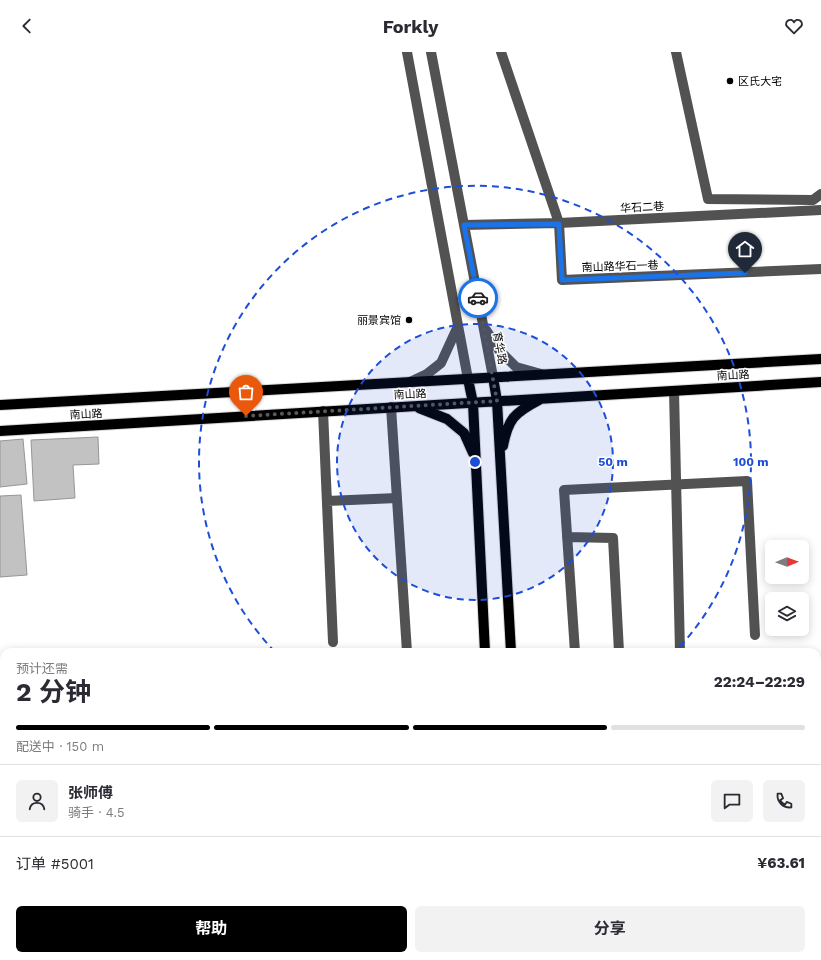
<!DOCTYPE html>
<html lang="zh">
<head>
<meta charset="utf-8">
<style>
  :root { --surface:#fff; --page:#f2f2f3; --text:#2b2b33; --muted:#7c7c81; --line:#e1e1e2; --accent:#000 }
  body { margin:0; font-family:"Work Sans","Noto Sans SC",sans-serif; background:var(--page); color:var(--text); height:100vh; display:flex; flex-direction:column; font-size:15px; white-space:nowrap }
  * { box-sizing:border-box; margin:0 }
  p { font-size:13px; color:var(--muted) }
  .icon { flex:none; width:22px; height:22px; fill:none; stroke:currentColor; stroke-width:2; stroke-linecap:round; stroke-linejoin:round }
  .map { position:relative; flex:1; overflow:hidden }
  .sheet { position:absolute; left:0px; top:596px; width:821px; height:312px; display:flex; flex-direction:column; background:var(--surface); border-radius:12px 12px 0 0; box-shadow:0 2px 10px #0003 }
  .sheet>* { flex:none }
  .needle { width:26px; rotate:89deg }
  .buttons { position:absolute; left:765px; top:488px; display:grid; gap:8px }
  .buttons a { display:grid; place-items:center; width:44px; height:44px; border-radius:6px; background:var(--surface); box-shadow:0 2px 10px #0003; font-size:20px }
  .pin { position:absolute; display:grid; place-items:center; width:34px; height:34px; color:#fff; margin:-41px -17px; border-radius:50% 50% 50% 0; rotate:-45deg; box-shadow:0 0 4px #0007 }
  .pin .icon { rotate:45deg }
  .courier { position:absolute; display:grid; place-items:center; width:40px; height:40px; margin:-20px; border:3px solid #1a73e8; border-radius:50%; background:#fff; color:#222; box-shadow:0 1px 5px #0007 }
  .headline em { font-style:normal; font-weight:700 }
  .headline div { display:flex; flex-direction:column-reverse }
  .headline { display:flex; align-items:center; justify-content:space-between; height:68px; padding:0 16px }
  h1 { font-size:26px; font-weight:700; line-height:30px }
  .bar { display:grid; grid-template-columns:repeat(4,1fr); gap:6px 4px; align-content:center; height:48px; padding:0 16px }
  .bar i { height:5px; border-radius:3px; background:var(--line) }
  .bar .active { background:var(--accent) }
  .bar p { grid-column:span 4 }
  .line { display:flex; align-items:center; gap:10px; padding:0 16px; border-top:1px solid var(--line) }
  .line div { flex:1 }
  .round { display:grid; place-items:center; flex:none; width:42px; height:42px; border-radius:6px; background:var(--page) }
  .primary-button { display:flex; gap:8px; margin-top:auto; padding:8px 16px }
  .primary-button a { flex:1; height:46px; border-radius:6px; background:var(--accent); color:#fff; font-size:16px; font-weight:700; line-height:46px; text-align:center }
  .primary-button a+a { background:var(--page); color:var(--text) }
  header { display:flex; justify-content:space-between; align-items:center; height:52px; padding:0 16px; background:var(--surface); font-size:18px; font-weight:700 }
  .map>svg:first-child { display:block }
  .building { fill:#c2c2c2; stroke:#969696 }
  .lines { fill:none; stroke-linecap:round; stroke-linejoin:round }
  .major-casing { stroke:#dbdbdb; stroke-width:12 }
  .minor { stroke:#525252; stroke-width:10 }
  .major { stroke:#000; stroke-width:10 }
  .done { stroke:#595959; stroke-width:4; stroke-dasharray:0 7.2 }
  .route { stroke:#1a73e8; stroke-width:5 }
  .ring { fill:none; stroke:#1d4ed8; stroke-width:2; stroke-dasharray:7 5 }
  .poi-dot { fill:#000; stroke:#fff; stroke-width:1.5 }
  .labels { text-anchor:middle; stroke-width:3; stroke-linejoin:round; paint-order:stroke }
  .poi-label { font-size:11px; fill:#000; stroke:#fff; text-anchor:start }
  .street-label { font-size:11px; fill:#000; stroke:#fff }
  .centre { fill:#1d4ed8; stroke:#fff; stroke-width:2 }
  .ring-label { font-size:12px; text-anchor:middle; font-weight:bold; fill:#1d4ed8; stroke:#fff; stroke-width:3; stroke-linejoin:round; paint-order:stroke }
</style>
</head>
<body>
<header><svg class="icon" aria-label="back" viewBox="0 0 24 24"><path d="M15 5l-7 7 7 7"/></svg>Forkly<svg class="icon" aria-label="heart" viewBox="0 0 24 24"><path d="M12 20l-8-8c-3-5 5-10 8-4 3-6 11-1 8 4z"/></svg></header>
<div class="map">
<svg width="821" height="908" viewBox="0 0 821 908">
  <rect width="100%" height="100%" fill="#fff"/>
  <path class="building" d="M 98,385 L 99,412 L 73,413 L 75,446 L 34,449 L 31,388 Z
    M 23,387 L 27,432 L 0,435 L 0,389 Z
    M 21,443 L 27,523 L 0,525 L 0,444 Z
    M 0,671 L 3,703 L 0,703 Z
    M 4,843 L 4,896 L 0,897 L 0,844 Z"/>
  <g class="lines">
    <g class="major-casing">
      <path id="major" d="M 493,325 L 497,349 L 511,600
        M 468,327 L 473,351 L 485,600
        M 0,353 L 821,307
        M 419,356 L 447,367 L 464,381 L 473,401
        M 0,379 L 821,330
        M 503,394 C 508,367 514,361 539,348
        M 497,904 L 497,908
        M 535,904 L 536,908"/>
    </g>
    <path class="minor" d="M 407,0 L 468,327
      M 431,0 L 493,325
      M 501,0 L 559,171 L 562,228 L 821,217
      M 676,0 L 708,147 L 813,148 L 821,142
      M 464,173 L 559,171 L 821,158
      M 486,278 L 499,298 L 516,315 L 541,322
      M 410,330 L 427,322 L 441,311 L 458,274
      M 674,339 L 680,600
      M 391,355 L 407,600
      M 323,359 L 333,590
      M 327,449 L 397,446
      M 567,485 L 613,486 L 619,600
      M 575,600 L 564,438 L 747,429 L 755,583
      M 0,729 L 4,730
      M 594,904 L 595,908
      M 351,908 L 402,904"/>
    <use href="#major" class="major"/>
  </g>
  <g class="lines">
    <path class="done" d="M 246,364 L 497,349 L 478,246"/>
    <path class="route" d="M 478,246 L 464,173 L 559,172 L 562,228 L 745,221"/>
  </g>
  <circle cx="475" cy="410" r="138" fill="#1d4ed8" fill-opacity=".12"/>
  <g class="ring">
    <circle cx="475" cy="410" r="138"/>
    <path d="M275 600A276 276 0 1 1 675 600"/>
  </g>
  <g class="poi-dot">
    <circle cx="730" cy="29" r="4"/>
    <circle cx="409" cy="268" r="4"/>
  </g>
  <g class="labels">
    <g class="poi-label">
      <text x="738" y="33">区氏大宅</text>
      <text x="401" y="272" text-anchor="end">丽景宾馆</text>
    </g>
    <g class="street-label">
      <text transform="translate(642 155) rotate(-3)" y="4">华石二巷</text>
      <text transform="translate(620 214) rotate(-2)" y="4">南山路华石一巷</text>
      <text transform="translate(500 296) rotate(79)" y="4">育华路</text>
      <text transform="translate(733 323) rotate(-3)" y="4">南山路</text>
      <text transform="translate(410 342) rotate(-3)" y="4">南山路</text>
      <text transform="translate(86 362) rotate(-3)" y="4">南山路</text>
    </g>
  </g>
  <circle cx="475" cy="410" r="6" class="centre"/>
  <g class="ring-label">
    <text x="613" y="414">50 m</text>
    <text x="751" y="414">100 m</text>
  </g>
</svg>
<div class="buttons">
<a><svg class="needle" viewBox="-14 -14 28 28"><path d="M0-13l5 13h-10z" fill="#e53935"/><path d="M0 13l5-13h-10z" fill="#7c7c81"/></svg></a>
<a><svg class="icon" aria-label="layers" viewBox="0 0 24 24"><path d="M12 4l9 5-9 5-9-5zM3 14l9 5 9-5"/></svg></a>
</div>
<div class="pin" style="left:246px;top:364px;background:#ea580c"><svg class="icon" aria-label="bag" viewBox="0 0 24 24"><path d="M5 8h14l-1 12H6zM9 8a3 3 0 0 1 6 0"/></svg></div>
<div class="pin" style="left:745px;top:221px;background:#1f2937"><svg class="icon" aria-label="home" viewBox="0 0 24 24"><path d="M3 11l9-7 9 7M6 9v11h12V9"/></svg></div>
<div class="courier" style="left:478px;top:246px"><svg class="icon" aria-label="car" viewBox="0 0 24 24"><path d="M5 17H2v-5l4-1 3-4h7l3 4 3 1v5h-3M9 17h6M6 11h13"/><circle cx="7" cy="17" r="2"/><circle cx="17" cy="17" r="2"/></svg></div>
<section class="sheet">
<div class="headline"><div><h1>2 分钟</h1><p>预计还需</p></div><em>22:24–22:29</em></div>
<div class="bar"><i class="active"></i><i class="active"></i><i class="active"></i><i></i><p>配送中 · 150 m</p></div>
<div class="line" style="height:72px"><a class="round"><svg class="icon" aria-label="person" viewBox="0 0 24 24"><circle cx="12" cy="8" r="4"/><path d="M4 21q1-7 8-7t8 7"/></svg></a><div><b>张师傅</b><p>骑手 · 4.5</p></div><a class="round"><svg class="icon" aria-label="chat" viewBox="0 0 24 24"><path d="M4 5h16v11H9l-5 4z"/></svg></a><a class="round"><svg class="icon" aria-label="phone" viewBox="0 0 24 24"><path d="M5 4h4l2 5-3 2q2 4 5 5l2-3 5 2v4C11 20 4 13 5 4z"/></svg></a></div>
<div class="line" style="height:52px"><div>订单 #5001</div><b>¥63.61</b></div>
<div class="primary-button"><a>帮助</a><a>分享</a></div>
</section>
</div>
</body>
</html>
